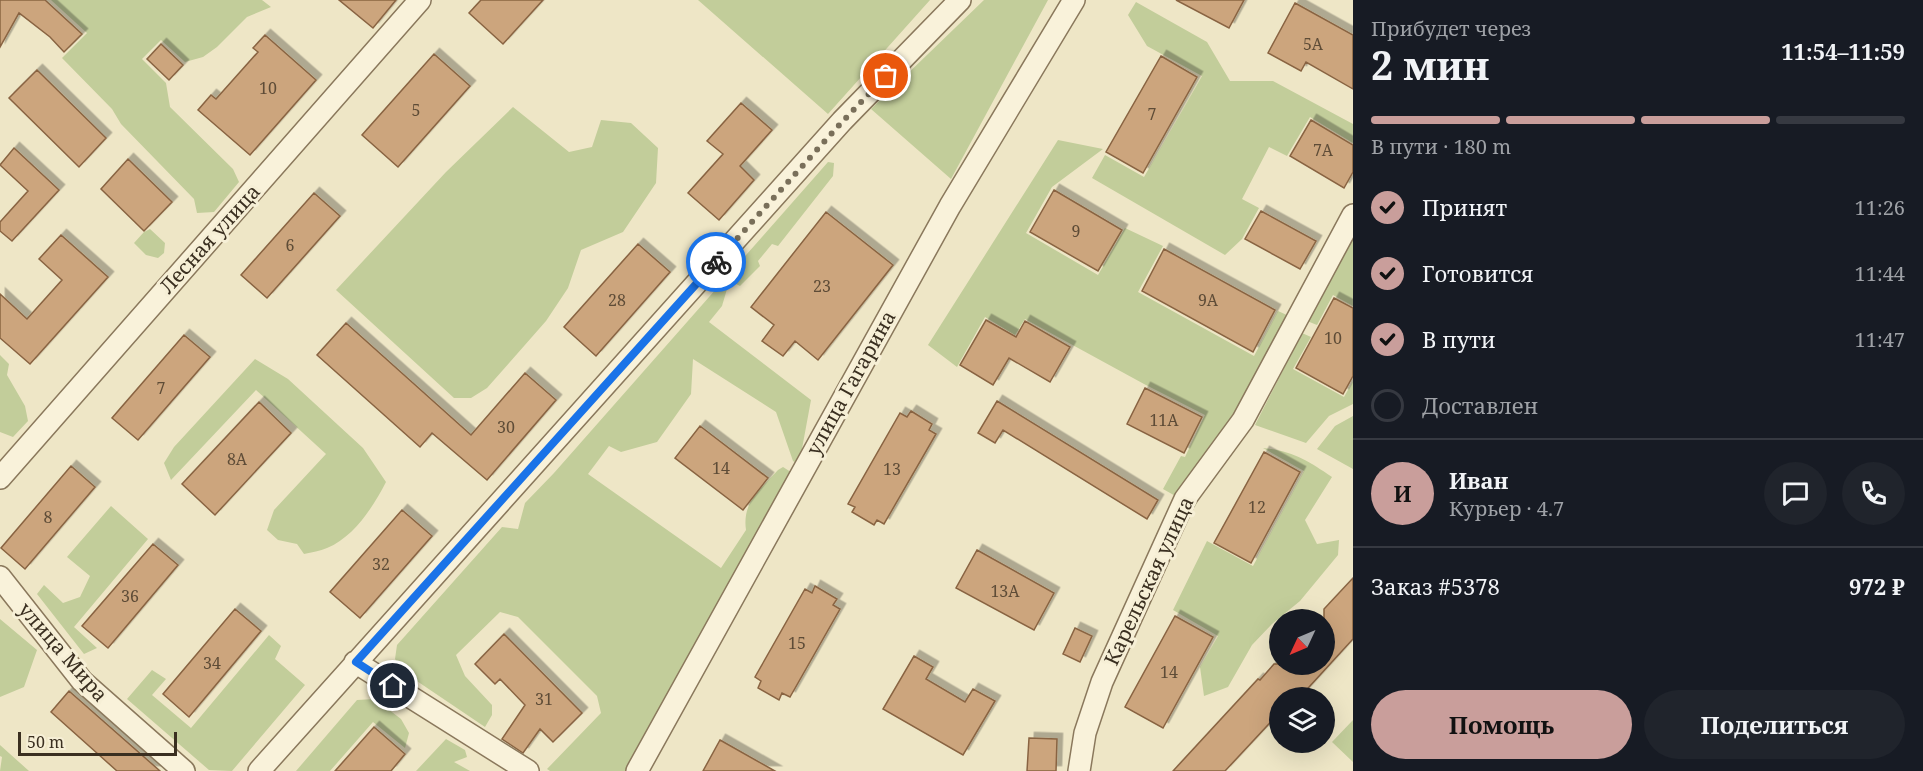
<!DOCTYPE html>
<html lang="ru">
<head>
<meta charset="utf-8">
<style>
  :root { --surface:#171b24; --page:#20242c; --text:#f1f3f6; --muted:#9ea1a6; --line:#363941; --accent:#c99e9b }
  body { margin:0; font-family:"Noto Serif",serif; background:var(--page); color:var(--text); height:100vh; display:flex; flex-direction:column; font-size:22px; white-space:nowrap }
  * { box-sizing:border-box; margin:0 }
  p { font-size:20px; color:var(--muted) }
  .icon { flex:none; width:33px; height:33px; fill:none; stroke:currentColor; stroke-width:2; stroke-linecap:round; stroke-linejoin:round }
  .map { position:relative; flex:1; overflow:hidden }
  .side { display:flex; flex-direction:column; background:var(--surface); width:570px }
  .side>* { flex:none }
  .needle { width:39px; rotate:226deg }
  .tools { position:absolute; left:1269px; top:609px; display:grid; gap:12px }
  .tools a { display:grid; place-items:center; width:66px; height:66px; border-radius:50%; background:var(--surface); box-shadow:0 6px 24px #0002; font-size:30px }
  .scale { position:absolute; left:18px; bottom:15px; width:159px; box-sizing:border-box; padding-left:6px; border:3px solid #3a2f20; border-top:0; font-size:16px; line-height:21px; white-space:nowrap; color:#3a2f20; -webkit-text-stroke:4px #f6efd6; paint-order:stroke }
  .pin { position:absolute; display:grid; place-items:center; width:51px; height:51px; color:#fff; margin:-26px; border:3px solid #fff; border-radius:50%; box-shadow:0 2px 6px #0007 }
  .courier { position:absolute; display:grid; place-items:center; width:60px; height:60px; margin:-30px; border:4px solid #1a73e8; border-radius:50%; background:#fff; color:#222; box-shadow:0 2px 8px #0007 }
  .headline em { font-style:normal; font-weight:700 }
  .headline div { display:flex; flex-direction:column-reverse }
  .headline { display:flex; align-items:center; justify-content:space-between; height:102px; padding:0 18px }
  h1 { font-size:39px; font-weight:700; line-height:45px }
  .bar { display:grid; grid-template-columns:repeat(4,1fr); gap:9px 6px; align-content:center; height:72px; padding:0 18px }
  .bar i { height:8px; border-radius:4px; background:var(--line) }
  .bar .current { background:var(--accent) }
  .bar p { grid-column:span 4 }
  .line { display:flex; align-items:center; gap:15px; padding:0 18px; border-top:2px solid var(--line) }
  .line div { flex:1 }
  .round { display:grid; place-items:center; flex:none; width:63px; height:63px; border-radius:32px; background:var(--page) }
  ol { padding:0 18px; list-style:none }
  li { display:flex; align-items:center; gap:18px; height:66px }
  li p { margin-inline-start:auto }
  li .icon { padding:6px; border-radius:50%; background:var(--accent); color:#111; stroke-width:4 }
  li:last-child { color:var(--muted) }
  li i { width:33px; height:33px; border:3px solid var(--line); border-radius:50% }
  .cta { display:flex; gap:12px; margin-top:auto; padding:12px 18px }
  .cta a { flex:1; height:69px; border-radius:36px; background:var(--accent); color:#111; font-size:24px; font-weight:700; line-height:69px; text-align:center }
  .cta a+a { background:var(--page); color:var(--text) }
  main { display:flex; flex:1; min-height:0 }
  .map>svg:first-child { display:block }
  .green { fill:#c2cd9a }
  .building { fill:#cca57d; stroke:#896442; stroke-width:1.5; filter:url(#shadow) }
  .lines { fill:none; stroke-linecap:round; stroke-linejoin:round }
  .minor-casing { stroke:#8a785c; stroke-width:24 }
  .minor { stroke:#f9f2da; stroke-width:21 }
  .done { stroke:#796f5a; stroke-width:6; stroke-dasharray:0 10.8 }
  .route { stroke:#1a73e8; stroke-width:8 }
  .labels { text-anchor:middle; stroke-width:6; stroke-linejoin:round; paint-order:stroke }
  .number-label { font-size:16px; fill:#5e4c37 }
  .street-label { font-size:20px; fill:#3a2f20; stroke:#f6efd6 }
</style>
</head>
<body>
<main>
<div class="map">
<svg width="1353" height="771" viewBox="0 0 1353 771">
  <defs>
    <filter id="shadow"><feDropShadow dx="5.5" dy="-5.5" stdDeviation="0" flood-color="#0004"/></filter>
  </defs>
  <rect width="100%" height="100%" fill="#eee6c6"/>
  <path class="green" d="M 51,0 L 262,0 L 271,7 L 247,17 L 217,47 L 203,57 L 185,62 L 161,40 L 142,59 L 166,83 L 170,107 L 233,169 L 239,182 L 214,212 L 197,213 L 194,199 L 121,124 L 112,109 L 62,58 L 87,33 Z
    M 698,0 L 930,0 L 828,114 Z
    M 984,0 L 1048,0 L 951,179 L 871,109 Z
    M 1136,2 L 1207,42 L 1230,81 L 1273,81 L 1353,124 L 1353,143 L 1310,117 L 1287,156 L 1269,147 L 1242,199 L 1259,208 L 1242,239 L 1225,255 L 1092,178 L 1105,155 L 1144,177 L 1202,76 L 1147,46 L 1128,15 Z
    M 513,107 L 569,152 L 592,147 L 601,120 L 631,123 L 658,148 L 656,183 L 623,232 L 581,250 L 568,288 L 546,321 L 487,388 L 471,398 L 454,398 L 336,290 L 446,172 Z
    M 1058,140 L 1103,149 L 1052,187 L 1026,233 L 1098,275 L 1125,228 L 1163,246 L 1138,292 L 1254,356 L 1278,311 L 1289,316 L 1195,507 L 1163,489 L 1181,456 L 1185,457 L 1205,415 L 1144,384 L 1025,319 L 1015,335 L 985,317 L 957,367 L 928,345 Z
    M 828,162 L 834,163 L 833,176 L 778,246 L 772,244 L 758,261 L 760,266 L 740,286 L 734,283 L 727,289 L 722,306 L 709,322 L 811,400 L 799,465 L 793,461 L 776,412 L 693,359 L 691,394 L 657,442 L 621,452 L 609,446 L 588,474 L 721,568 L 746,530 C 742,502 760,490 778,470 L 783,467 L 794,474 L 628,771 L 550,771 L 547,769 L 601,713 L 597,696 L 518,617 L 500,612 L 456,655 L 465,676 L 492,705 L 492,715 L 485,727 L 405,673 L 395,659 L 397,645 L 502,527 L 518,529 L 525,503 L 554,473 Z
    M 150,229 L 165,243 L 164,253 L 158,258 L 146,255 L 134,243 L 144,232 Z
    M 1353,231 L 1353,306 L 1333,295 L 1317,325 L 1307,321 Z
    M 1302,333 L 1311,337 L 1293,369 L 1344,397 L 1353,381 L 1353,404 L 1329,416 L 1306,443 L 1255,425 Z
    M 0,355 L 9,364 L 7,375 L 25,406 L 28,421 L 13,437 L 0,432 Z
    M 255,359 L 288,379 L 363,448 L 386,482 C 373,507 354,537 327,548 C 320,551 312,552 304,554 L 297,544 L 278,540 L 267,530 L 274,510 L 326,454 L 256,390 L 171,480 L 164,463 L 174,447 Z
    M 1353,416 L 1353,469 L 1317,449 L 1335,426 Z
    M 1263,448 C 1293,451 1308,461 1332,477 L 1305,520 L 1317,544 L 1339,540 L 1338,555 L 1300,601 L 1272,624 L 1252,645 L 1228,687 L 1204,696 L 1200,667 L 1218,636 L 1173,610 L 1207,541 L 1253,566 L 1304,471 Z
    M 111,506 L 148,539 L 74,627 L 97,648 L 84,654 L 37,594 L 44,585 L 63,603 L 80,597 L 90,576 L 67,557 Z
    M 0,619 L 37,650 L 24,687 L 0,697 Z
    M 269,635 L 281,646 L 275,659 L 305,685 L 232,771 L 209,770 L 127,699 L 152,670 L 166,679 L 152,695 L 191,728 Z
    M 375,699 L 401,719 L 409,733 L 405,748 L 373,722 L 330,771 L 296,771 L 357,700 Z
    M 1353,720 L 1353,762 L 1332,742 Z
    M 446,739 L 465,750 L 467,757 L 454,762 L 470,771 L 416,771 Z
    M 0,745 L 29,771 L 0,771 L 2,757 L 0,756 Z"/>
  <path class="building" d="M 0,0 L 45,0 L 82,34 L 64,52 L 50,37 L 19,13 L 0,47 Z
    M 339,0 L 396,0 L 373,28 Z
    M 481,0 L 543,0 L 503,44 L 469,13 Z
    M 1176,0 L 1244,0 L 1229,28 Z
    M 1295,3 L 1353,35 L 1353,89 L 1306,62 L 1301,71 L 1268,53 Z
    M 265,35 L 316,80 L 250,155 L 198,110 L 211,95 L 216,99 L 258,52 L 253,48 Z
    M 161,44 L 183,65 L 169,80 L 147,59 Z
    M 434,54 L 470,86 L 398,167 L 362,135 Z
    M 1161,56 L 1197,77 L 1143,173 L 1106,152 Z
    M 37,70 L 106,138 L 79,167 L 9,98 Z
    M 741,103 L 772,130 L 740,166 L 754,180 L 719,220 L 688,193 L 723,154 L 707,141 Z
    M 1311,120 L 1353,145 L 1353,172 L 1344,188 L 1290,156 Z
    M 14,148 L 59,190 L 12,241 L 0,231 L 0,222 L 28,191 L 0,165 Z
    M 128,159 L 172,202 L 144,231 L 101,189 Z
    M 1054,190 L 1122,230 L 1098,271 L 1030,232 Z
    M 314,193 L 340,216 L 267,298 L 241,275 Z
    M 1261,211 L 1316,241 L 1300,269 L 1245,239 Z
    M 826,212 L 893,265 L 818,360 L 795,341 L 783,356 L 762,341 L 774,325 L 751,307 Z
    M 61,235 L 108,277 L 30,364 L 0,338 L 0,294 L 27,319 L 62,280 L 39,259 Z
    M 638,244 L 670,272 L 596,356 L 564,327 Z
    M 1164,249 L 1275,310 L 1253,352 L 1142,291 Z
    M 1334,298 L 1353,308 L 1353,376 L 1343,394 L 1296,368 Z
    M 986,320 L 1016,337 L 1025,321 L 1070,347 L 1050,382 L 1009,358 L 993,385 L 960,365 Z
    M 346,323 L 471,435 L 525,373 L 556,400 L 487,480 L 432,433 L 420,447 L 317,355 Z
    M 184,335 L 210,357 L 138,440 L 112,418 Z
    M 1145,388 L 1202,417 L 1184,453 L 1127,424 Z
    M 997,401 L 1158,500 L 1147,519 L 1003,430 L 995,443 L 978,433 Z
    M 259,402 L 291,433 L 215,515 L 182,484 Z
    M 911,411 L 932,424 L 929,430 L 936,434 L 884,524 L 877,520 L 874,525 L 852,512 L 855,507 L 848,504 L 900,413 L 907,417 Z
    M 700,426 L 768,478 L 743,510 L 675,458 Z
    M 1264,452 L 1300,472 L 1251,563 L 1214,543 Z
    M 71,466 L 95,487 L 25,569 L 1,548 Z
    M 402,510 L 432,536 L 360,618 L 330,592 Z
    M 153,544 L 178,565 L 108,648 L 82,626 Z
    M 977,550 L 1054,593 L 1034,630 L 956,588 Z
    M 1353,578 L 1353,639 L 1299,698 L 1280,698 L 1280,712 L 1225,771 L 1173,771 L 1258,679 L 1260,680 L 1274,664 L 1324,664 L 1324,609 Z
    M 815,586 L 837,599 L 833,605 L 840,609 L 790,697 L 782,693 L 779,700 L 758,688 L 761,681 L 755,677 L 805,589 L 812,593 Z
    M 235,609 L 261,631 L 189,717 L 163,694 Z
    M 1175,616 L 1213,637 L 1163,728 L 1125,707 Z
    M 1075,628 L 1092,636 L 1080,662 L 1063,654 Z
    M 504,634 L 582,713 L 553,742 L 540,729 L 523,753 L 502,739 L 525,705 L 500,679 L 495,684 L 475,664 Z
    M 914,656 L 933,667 L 926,679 L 965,702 L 973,689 L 995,701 L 963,755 L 883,709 Z
    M 69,691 L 160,771 L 117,771 L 51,712 Z
    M 374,727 L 405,754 L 391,771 L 335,771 Z
    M 1029,738 L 1057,739 L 1056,771 L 1027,771 Z
    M 720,740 L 775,771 L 703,771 Z"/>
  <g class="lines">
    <g class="minor-casing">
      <path id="minor" d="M 0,478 L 420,0
        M 0,577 L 82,681 L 184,771
        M 355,662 L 528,771
        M 259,771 L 842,121 L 960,0
        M 637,771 L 950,206 L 1074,0
        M 1079,771 L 1085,733 L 1102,682 L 1185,499 L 1243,420 L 1353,215"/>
    </g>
    <use href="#minor" class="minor"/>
  </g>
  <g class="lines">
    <path class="done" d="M 716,262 L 842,122 L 886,76"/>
    <path class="route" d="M 393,686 L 356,662 L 716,262"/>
  </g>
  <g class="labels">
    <g class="number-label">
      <text x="1313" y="50">5А</text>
      <text x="268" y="94">10</text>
      <text x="416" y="116">5</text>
      <text x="1152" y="120">7</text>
      <text x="1323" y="156">7А</text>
      <text x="1076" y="237">9</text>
      <text x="290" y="251">6</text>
      <text x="822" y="292">23</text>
      <text x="617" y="306">28</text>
      <text x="1208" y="306">9А</text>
      <text x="1333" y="344">10</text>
      <text x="161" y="394">7</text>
      <text x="1164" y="426">11А</text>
      <text x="506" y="433">30</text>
      <text x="237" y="465">8А</text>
      <text x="721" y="474">14</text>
      <text x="892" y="475">13</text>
      <text x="1257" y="513">12</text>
      <text x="48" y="523">8</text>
      <text x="381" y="570">32</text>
      <text x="1005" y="597">13А</text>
      <text x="130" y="602">36</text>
      <text x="797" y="649">15</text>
      <text x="212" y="669">34</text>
      <text x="1169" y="678">14</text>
      <text x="544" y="705">31</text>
    </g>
    <g class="street-label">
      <text transform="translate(210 239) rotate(-48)" y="7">Лесная улица</text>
      <text transform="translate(851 383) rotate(-61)" y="7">улица Гагарина</text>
      <text transform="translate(1149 581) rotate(-65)" y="7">Карельская улица</text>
      <text transform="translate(63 652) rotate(49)" y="7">улица Мира</text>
    </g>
  </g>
</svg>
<div class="tools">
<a><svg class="needle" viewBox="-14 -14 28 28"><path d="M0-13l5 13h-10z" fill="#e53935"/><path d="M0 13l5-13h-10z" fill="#9ea1a6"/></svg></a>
<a><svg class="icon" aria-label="layers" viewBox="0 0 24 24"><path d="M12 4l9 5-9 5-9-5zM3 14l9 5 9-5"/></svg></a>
</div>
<div class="scale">50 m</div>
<div class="pin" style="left:886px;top:76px;background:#ea580c"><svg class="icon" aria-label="bag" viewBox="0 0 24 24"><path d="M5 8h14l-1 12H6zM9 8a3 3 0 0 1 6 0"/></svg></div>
<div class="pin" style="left:393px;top:686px;background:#1f2937"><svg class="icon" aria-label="home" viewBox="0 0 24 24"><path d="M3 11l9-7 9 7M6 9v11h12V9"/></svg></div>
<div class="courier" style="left:716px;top:262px"><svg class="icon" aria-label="bike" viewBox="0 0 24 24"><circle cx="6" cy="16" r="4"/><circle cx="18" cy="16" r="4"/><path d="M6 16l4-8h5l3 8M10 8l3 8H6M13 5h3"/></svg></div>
</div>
<section class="side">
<div class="headline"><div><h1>2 мин</h1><p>Прибудет через</p></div><em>11:54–11:59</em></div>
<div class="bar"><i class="current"></i><i class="current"></i><i class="current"></i><i></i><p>В пути · 180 m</p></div>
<ol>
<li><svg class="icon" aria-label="check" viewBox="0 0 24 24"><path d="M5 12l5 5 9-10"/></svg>Принят<p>11:26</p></li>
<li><svg class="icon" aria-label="check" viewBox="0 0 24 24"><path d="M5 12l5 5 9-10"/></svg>Готовится<p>11:44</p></li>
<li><svg class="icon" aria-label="check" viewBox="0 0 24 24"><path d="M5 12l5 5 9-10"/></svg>В пути<p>11:47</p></li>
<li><i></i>Доставлен</li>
</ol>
<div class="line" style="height:108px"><b class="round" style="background:var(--accent);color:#111">И</b><div><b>Иван</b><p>Курьер · 4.7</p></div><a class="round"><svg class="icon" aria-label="chat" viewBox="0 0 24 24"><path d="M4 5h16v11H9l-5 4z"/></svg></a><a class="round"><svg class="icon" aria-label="phone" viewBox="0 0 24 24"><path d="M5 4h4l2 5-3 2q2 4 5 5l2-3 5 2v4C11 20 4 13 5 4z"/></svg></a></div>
<div class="line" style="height:78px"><div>Заказ #5378</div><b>972 ₽</b></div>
<div class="cta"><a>Помощь</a><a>Поделиться</a></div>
</section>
</main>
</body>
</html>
